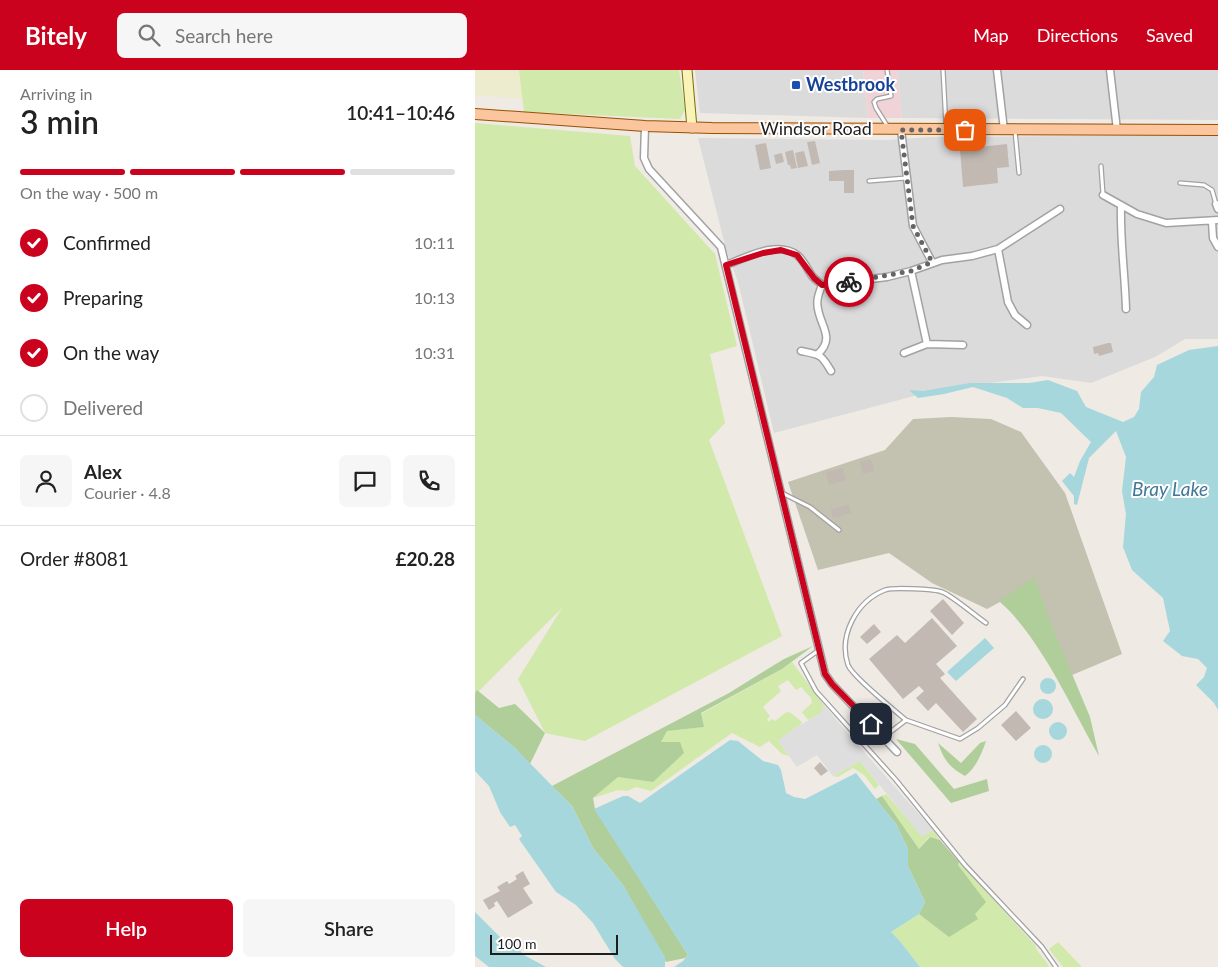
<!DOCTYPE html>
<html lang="en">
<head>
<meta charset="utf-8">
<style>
  :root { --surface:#fff; --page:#f6f6f6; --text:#222; --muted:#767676; --line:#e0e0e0; --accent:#ca021d }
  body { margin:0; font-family:Lato,sans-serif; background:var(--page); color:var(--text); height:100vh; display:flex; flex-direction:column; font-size:19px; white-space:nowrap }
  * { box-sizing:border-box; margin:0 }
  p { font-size:16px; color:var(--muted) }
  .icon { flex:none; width:28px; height:28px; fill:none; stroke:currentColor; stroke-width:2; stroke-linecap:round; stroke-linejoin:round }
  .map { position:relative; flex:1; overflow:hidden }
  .side { display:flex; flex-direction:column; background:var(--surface); width:475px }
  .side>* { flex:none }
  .scale { position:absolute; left:15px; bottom:12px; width:128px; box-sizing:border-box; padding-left:5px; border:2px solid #1e1e1e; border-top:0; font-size:14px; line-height:18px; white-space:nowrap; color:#1e1e1e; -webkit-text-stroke:4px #fff; paint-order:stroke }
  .pin { position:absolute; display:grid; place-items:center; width:42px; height:42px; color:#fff; margin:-21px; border-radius:10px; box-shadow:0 2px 8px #0006 }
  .courier { position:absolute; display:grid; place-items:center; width:50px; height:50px; margin:-25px; border:4px solid #ca021d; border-radius:50%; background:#fff; color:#222; box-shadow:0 1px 6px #0007 }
  .overview em { font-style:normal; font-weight:600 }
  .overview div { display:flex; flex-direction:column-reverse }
  .overview { display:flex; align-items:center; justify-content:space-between; height:85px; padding:0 20px }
  h1 { font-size:32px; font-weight:600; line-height:38px }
  .bar { display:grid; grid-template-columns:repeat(4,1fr); gap:8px 5px; align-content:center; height:60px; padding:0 20px }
  .bar i { height:6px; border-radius:4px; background:var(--line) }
  .bar .on { background:var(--accent) }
  .bar p { grid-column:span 4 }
  .line { display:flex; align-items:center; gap:12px; padding:0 20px; border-top:1px solid var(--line) }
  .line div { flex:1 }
  .round { display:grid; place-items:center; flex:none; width:52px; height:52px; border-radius:8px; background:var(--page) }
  ol { padding:0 20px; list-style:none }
  li { display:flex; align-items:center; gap:15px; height:55px }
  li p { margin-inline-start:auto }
  li .icon { padding:5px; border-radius:50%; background:var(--accent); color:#fff; stroke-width:4 }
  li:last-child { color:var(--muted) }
  li i { width:28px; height:28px; border:2px solid var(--line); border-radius:50% }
  .cta { display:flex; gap:10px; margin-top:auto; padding:10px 20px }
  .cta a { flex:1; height:58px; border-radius:8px; background:var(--accent); color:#fff; font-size:20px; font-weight:600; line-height:58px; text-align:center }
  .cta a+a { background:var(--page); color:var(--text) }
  header { display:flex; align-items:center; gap:30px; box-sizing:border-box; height:70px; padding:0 25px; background:var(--accent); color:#fff }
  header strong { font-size:24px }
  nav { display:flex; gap:28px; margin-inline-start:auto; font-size:18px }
  .search { width:350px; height:45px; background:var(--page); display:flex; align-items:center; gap:12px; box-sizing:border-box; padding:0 18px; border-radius:8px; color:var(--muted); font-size:19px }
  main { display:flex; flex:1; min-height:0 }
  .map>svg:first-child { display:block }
  .residential { fill:#dcdbdb }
  .commercial { fill:#f0d3d6 }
  .construction { fill:#c3c1af }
  .farmland { fill:#edeccf }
  .grass { fill:#d1e9aa }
  .forest { fill:#b0ce99 }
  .parking { fill:#dedede }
  .water { fill:#a5d7dc }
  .building { fill:#c3b9b3 }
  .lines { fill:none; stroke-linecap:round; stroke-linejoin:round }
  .lane-casing { stroke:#a2a2a2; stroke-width:5.5 }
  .street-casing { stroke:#a2a2a2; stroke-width:9 }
  .secondary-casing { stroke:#747106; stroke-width:11 }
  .primary-casing { stroke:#965102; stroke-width:12 }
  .lane { stroke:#fff; stroke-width:3 }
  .street { stroke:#fff; stroke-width:6 }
  .secondary { stroke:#f9f3b8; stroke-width:9 }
  .primary { stroke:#fbc69d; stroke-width:10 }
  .done { stroke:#676563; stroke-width:5; stroke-dasharray:0 9 }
  .route { stroke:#ca021d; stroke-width:6 }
  .transit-dot { fill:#1a4fb4; stroke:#fff; stroke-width:2 }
  .labels { text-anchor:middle; stroke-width:4; stroke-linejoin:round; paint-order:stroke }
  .transit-label { font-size:18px; font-weight:bold; fill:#164399; stroke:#fff; text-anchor:start }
  .street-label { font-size:18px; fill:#1e1e1e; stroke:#fff }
  .water-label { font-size:19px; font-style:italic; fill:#427796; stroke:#fff }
</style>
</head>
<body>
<header>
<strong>Bitely</strong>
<div class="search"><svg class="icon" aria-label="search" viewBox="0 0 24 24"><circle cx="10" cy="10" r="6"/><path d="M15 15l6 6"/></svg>Search here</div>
<nav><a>Map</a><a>Directions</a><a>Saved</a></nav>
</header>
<main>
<section class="side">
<div class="overview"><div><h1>3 min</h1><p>Arriving in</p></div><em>10:41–10:46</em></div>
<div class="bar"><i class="on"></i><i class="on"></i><i class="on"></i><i></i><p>On the way · 500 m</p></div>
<ol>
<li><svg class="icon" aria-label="check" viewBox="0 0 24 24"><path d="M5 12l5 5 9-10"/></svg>Confirmed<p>10:11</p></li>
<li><svg class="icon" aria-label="check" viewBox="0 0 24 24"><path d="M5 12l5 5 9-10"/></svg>Preparing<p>10:13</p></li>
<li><svg class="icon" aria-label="check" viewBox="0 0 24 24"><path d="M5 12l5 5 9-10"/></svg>On the way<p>10:31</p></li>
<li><i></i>Delivered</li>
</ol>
<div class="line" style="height:90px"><a class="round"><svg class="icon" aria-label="person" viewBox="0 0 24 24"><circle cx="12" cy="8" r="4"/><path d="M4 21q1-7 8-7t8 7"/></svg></a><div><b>Alex</b><p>Courier · 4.8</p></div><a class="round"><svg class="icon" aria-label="chat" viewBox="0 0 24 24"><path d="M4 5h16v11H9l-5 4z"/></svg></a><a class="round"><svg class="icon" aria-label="phone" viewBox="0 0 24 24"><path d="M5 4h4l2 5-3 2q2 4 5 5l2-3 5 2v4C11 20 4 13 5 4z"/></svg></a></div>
<div class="line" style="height:65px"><div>Order #8081</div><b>£20.28</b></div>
<div class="cta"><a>Help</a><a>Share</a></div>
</section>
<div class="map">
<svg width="743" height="897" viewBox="0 0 743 897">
  <rect width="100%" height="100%" fill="#efeae4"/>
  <path class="residential" d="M 220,0 L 388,0 L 393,48 L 225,43 Z
    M 422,0 L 743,0 L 743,50 L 427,48 Z
    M 743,65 L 743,269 L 710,269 L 680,287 L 616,313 L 567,306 L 462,320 L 299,363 L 263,212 L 251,179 L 223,68 L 412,70 L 455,67 Z"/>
  <path class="commercial" d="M 388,0 L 422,0 L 427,48 L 393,48 Z"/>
  <path class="construction" d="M 476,347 L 516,349 L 546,362 L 590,423 L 647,584 L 590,608 L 539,545 L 525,532 L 512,539 L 457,513 L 414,483 L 343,500 L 313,412 L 410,380 L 438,349 Z"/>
  <path class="farmland" d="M 0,0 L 44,0 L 49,29 L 0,25 Z"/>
  <path class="grass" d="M 44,0 L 204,0 L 210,40 L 205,49 L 49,42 Z
    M 0,53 L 155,66 L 160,96 L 240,184 L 262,276 L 235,284 L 250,353 L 234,370 L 307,566 L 110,671 L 70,663 L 43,609 L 87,538 L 0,625 Z
    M 317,592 L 349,635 L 346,643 L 333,650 L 327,642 L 337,633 L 336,628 L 326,617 L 321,620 L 313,610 L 303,616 L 306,621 L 288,637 L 295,646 L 292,649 L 293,652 L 297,649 L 300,651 L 312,642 L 316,643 L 327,652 L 326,654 L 303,671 L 314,686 L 307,684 L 294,671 L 285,677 L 257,663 L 176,721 L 161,717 L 152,721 L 143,720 L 118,728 L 143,707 L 178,712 L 186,672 L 192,661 L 229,657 L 226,644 L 307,599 Z
    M 385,691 L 404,715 L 400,719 L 389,705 L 378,698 L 363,707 L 358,706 Z
    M 411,724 L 447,766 L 458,760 L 465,770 L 454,767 L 444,779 L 407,726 Z
    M 484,792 L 560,875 C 562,883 571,889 574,897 L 445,897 L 424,870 L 416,862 L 444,844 L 455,852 L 503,849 L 499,844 L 510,832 L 483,795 Z
    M 583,872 L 607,897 L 588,897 L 574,879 Z"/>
  <path class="forest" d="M 559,507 L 577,556 L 615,647 L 624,686 C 594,634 569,574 525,531 Z
    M 338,576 L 307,599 L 226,643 L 229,657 L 192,661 L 186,672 L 205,672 L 209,683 L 178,712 L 143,707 L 118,728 L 120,739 L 213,885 L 210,888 L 191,892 L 148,815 L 118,778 L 97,736 L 77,716 L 254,623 L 309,589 Z
    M 2,620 L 24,638 L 40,634 L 70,663 L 55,694 L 40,678 L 0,645 L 0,623 Z
    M 421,669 L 440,674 L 479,719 L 512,709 L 514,721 L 476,733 Z
    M 511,671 C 507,683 501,698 490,706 C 474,697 469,690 463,673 L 486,693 L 505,673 Z
    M 407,726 L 444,779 L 455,767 L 465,770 L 484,792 L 483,795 L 511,832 L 500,844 L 503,849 L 474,867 L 444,844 L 450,832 L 433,796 L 433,779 L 421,754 L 401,729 Z"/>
  <path class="parking" d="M 349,635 L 374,665 L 458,760 L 447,767 L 385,691 L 358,706 L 342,685 L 322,697 L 303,671 L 320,658 L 346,643 Z"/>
  <path class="water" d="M 743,276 L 743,640 L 739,633 L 721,615 L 729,607 L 732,598 L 723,589 L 707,586 L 688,571 L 695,561 L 688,528 L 657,500 L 648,477 L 651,444 L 647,421 L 651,387 L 641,361 L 614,388 L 602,435 L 599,434 L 599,426 L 587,411 L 595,403 L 599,407 L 605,391 L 616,372 L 586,343 L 563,338 L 548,338 L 532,328 L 498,317 L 469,324 L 443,328 L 434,320 L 448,321 L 495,313 L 554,313 L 573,310 L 602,321 L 611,337 L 648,352 L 659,347 L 664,339 L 666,322 L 679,307 L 682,295 L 714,280 Z
    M 510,568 L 519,578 L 481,611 L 472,602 Z
    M565 616a8 8 0 1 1 16 0a8 8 0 1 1-16 0Z
    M558 639a10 10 0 1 1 20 0a10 10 0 1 1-20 0Z
    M 0,645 L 40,678 L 97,736 L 118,778 L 148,815 L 190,887 L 190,897 L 148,897 L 140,889 L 118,853 L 101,835 L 81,822 L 44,769 L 47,766 L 40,755 L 35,757 L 25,742 L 14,716 L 0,701 Z
    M574 661a9 9 0 1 1 18 0a9 9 0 1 1-18 0Z
    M 255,670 L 263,671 L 288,691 L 303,695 L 306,700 L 311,723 L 319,727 L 330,729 L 381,703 L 421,754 L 433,779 L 433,796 L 450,832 L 444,844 L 416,862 L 424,870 L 445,897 L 199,897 L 208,891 L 213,885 L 119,739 L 148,726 L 153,726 L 165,733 Z
    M559 684a9 9 0 1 1 18 0a9 9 0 1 1-18 0Z
    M 0,842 L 26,868 L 40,875 L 49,885 L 71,897 L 14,897 L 0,886 Z"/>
  <path class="building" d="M 340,71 L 345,93 L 337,95 L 332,72 Z
    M 291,73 L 296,98 L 285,100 L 280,75 Z
    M 532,74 L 534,97 L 522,98 L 523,113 L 488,117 L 485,79 Z
    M 318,80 L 322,98 L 316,99 L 315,95 L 313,95 L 310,82 Z
    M 329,81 L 333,96 L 323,98 L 320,83 Z
    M 307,83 L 309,92 L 301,94 L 299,85 Z
    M 369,100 L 379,100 L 379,123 L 369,123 L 369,111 L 354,111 L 354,101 Z
    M 633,273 L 636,273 L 638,282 L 624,286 L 623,283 L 619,284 L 618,277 Z
    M 396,389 L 399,401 L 388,404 L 385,392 Z
    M 368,398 L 371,410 L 354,415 L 351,402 Z
    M 374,435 L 376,443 L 358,448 L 356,439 Z
    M 468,529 L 489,553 L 477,565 L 455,541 Z
    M 457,548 L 482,576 L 461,594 L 470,604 L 465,608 L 502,649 L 488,662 L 461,633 L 453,641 L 441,628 L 449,621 L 444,616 L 428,629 L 394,589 L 422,565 L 430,573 Z
    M 399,554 L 406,562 L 392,574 L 385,567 Z
    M 541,641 L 556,658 L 541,671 L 526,655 Z
    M 345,692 L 353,701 L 346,706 L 339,698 Z
    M 48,801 L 55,814 L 48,818 L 58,833 L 33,848 L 22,831 L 19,833 L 20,836 L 14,840 L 8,830 L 25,821 L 22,817 L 32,811 L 34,814 L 42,809 L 40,806 Z"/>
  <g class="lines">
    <g class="lane-casing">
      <path id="lane" d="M 412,0 L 416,26 L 402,29 L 399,32 L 401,38 L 413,57
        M 468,0 L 471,56
        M 540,61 L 544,103
        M 626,96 L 628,124
        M 394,111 L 431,108
        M 705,113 L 729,115 L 737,120 L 741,134
        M 307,423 L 335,437 L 364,460
        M 344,580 L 326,593 L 341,621 L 421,710 L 490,795 L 567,877 L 581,897
        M 431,650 L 485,669 L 503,658 L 530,635 L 548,609
        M 409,667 L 431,650 C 419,640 377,606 373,595 C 363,565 382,531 410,520 C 417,517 460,519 467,522 C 475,524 502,547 511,553"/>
    </g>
    <g class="street-casing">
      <path id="street" d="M 522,0 L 529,60
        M 635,0 L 642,60
        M 170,56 L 169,88 L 174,99 L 246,177 L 350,604 L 357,614 L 422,682
        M 426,60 L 438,156 L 457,192
        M 628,125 L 662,144 L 691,153 L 743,150
        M 741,134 L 743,139
        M 646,136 C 645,170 650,205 651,239
        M 737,152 L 738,168 L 743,177
        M 523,179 L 533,232 L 540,245 L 552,255
        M 251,195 C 270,188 302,170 322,185 C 329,190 333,201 338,207 C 341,210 344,212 347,215 L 412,207 L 436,201 L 467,190 L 497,186 L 523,179 L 585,139
        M 436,201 L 452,274
        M 326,281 C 346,285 346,284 356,301
        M 429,283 L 452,274 L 488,275
        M 343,284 C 360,268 346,257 343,239 C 341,230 344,223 347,215"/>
    </g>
    <g class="secondary-casing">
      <path id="secondary" d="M 212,0 L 217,58"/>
    </g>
    <g class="primary-casing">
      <path id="primary" d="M 0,44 L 170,56 L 237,58 L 743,60"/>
    </g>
    <use href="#lane" class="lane"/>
    <use href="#street" class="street"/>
    <use href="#secondary" class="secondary"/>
    <use href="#primary" class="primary"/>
  </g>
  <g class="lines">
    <path class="done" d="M 374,212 L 436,201 L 457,192 L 438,156 L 426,60 L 490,60"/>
    <path class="route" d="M 374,212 L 347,215 L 339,208 L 322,185 L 306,180 L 288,183 L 251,195 L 350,604 L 357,614 L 396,654"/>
  </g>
  <rect class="transit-dot" x="316" y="10" width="10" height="10" rx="2.5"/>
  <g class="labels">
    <g class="transit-label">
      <text x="331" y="21">Westbrook</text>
    </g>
    <g class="street-label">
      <text x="341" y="65">Windsor Road</text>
    </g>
    <g class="water-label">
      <text x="695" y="426">Bray Lake</text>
    </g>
  </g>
</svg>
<div class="scale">100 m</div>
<div class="pin" style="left:490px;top:60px;background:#ea580c"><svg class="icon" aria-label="bag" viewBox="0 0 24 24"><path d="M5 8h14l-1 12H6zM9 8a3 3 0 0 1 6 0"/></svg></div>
<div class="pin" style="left:396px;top:654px;background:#1f2937"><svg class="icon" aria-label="home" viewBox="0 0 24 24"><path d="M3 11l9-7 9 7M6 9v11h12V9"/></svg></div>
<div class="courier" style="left:374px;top:212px"><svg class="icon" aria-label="bike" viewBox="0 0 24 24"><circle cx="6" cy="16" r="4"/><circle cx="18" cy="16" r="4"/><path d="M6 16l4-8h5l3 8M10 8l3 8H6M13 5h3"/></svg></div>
</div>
</main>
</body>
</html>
